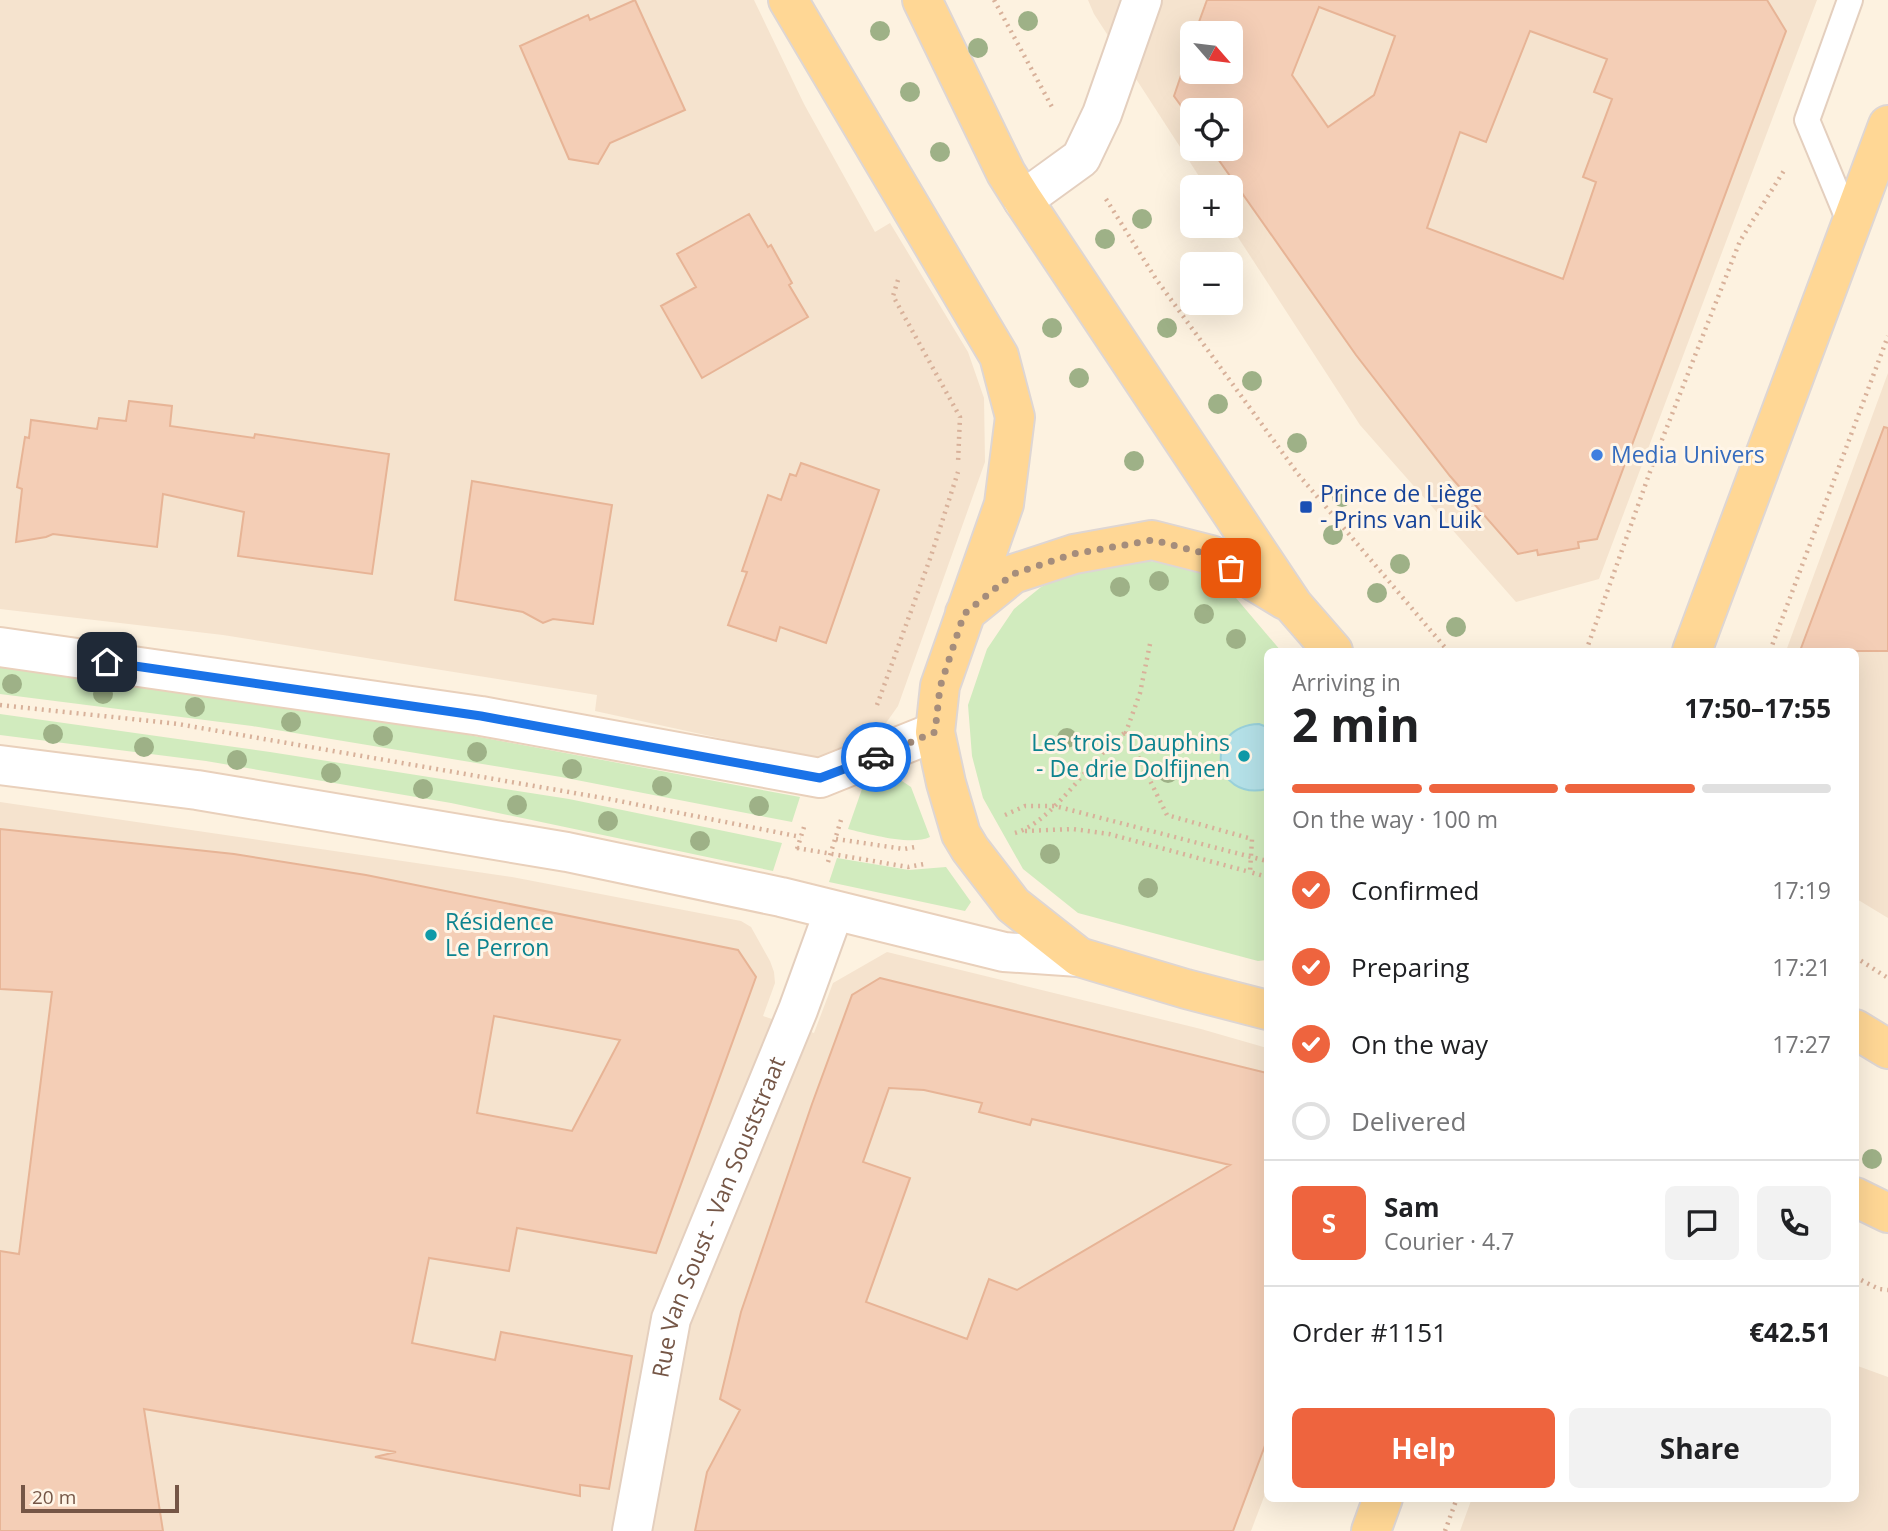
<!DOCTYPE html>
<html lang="en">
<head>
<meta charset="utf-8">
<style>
  :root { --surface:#fff; --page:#f2f2f2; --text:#202124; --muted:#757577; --line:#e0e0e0; --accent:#ee643e }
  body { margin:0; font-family:"Open Sans",sans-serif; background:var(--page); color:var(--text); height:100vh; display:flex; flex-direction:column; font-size:26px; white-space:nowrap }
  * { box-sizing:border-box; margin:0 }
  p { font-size:23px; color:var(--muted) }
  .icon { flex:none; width:38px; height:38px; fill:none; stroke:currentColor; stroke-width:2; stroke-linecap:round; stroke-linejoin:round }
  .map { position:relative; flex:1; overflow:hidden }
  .details { position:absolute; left:1264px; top:648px; width:595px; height:854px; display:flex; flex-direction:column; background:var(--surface); border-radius:10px; box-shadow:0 7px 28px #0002 }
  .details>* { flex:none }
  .needle { width:46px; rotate:118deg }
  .controls { position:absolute; left:1180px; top:21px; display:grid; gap:14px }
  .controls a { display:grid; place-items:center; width:63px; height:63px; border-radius:10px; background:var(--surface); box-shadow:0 7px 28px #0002; font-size:35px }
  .scale { position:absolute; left:21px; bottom:18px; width:158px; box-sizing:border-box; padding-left:7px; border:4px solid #755646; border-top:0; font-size:19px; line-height:24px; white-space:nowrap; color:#755646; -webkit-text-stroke:5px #fff5e7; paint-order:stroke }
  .pin { position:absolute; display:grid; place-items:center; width:60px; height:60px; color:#fff; margin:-30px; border-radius:14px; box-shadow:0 4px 10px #0006 }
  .courier { position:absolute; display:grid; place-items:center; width:70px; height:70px; margin:-35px; border:5px solid #1a73e8; border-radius:50%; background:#fff; color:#222; box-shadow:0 2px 9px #0007 }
  .overview em { font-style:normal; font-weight:700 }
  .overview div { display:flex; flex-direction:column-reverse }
  .overview { display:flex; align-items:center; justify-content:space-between; height:119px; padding:0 28px }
  h1 { font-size:46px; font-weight:700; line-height:52px }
  .bar { display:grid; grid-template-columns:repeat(4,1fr); gap:10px 7px; align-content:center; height:84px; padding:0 28px }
  .bar i { height:9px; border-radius:5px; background:var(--line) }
  .bar .current { background:var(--accent) }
  .bar p { grid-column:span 4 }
  .line { display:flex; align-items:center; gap:18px; padding:0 28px; border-top:2px solid var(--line) }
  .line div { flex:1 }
  .round { display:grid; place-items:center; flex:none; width:74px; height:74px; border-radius:10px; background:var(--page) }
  ol { padding:0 28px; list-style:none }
  li { display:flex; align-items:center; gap:21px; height:77px }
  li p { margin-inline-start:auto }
  li .icon { padding:7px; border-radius:50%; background:var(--accent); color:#fff; stroke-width:4 }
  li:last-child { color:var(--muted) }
  li i { width:38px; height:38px; border:4px solid var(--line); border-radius:50% }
  .primary-button { display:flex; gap:14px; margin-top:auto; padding:14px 28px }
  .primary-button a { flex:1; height:80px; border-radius:10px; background:var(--accent); color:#fff; font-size:28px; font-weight:700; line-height:80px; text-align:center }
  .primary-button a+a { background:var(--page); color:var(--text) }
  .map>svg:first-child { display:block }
  .residential { fill:#f5e3ce; fill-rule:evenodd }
  .green { fill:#d1ebbe }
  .water { fill:#b4e0e7; stroke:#99d0da; stroke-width:2 }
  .building { fill:#f4ceb6; stroke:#e7b496; stroke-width:2; fill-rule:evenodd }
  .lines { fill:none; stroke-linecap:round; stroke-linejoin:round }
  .lane-casing { stroke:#e4cfbe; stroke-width:28 }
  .street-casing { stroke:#e4cfbe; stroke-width:42 }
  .secondary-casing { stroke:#e9d0bb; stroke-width:42 }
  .primary-casing { stroke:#ded6d3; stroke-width:42 }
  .path { stroke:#d8b19a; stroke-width:4.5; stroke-dasharray:2 5; stroke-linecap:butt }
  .lane { stroke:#fff; stroke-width:24 }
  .street { stroke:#fff; stroke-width:38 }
  .secondary { stroke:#fff; stroke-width:38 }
  .primary { stroke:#ffd795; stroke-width:38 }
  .tree { fill:#9eb187 }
  .done { stroke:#a58d7c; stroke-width:7; stroke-dasharray:0 12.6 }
  .route { stroke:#1a73e8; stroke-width:9 }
  .shop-dot { fill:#3f7fe0; stroke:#fff5e7; stroke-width:2.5 }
  .transit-dot { fill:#1a4fb4; stroke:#fff5e7; stroke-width:2.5 }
  .culture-dot { fill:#0f9aa8; stroke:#fff5e7; stroke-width:2.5 }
  .labels { text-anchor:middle; stroke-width:6; stroke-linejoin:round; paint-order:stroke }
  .shop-label { font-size:23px; fill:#366cbe; stroke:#fff5e7; text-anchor:start }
  .transit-label { font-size:23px; fill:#164399; stroke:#fff5e7; text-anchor:start }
  .culture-label { font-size:23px; fill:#0d838f; stroke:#fff5e7; text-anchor:end }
  .street-label { font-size:23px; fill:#755646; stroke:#fff5e7 }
</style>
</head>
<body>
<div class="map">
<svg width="1888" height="1531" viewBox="0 0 1888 1531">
  <rect width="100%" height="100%" fill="#fdf2e0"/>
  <path class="residential" d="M 0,0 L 754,0 L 804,104 L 875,232 L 890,223 L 968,352 L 984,398 L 985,462 L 898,706 L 881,730 L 852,751 L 811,758 L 595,711 L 597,695 L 223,635 L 0,609 Z
    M 1088,0 L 1817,0 L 1599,579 L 1516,602 L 1360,425 L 1230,225 L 1230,187 L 1206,187 L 1094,14 ZM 1192,33 L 1230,33 L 1230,72 L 1192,72 ZM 1192,110 L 1230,110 L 1230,149 L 1192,149 Z
    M 1888,373 L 1888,918 L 1855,898 L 1855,651 L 1786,651 Z
    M 0,802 L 512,877 L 741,921 L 751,927 L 770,961 L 774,972 L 775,983 L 763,1016 L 814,1033 L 833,983 L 887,952 L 1201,1029 L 1267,1048 L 1267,1489 L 1251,1531 L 0,1531 Z
    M 1855,1365 L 1888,1377 L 1888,1531 L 1460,1531 L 1472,1498 L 1855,1498 Z"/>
  <path class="green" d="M 1142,560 L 1190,566 L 1225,585 L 1281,651 L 1267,651 L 1267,960 L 1258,961 L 1078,913 L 1023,869 L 983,798 L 972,756 L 968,705 L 987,649 L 1014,609 L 1041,587 L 1074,571 Z
    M 0,667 L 187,690 L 384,719 L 800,797 L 792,822 L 561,777 L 252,726 L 0,694 Z
    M 0,714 L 270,752 L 569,799 L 782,843 L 773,871 L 451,803 L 206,761 L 0,735 Z
    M 891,778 L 902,781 L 911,787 L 930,837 C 912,846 868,834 848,829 L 862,789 Z
    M 837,858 L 909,870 L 946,867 L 971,902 L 965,911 L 829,882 Z"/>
  <path class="water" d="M 1259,724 L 1267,727 L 1267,789 C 1212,802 1202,726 1259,724 Z"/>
  <path class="building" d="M 635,0 L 685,110 L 610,143 L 598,164 L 569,159 L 520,46 L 588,15 L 590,20 Z
    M 1207,0 L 1767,0 L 1786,31 L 1597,539 L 1578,542 L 1579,548 L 1538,555 L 1537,550 L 1518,554 L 1450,476 L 1356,355 L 1211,149 L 1230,149 L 1230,110 L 1192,110 L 1192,121 L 1174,96 L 1192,43 L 1192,72 L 1230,72 L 1230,33 L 1195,33 ZM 1319,7 L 1395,36 L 1374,95 L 1328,127 L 1292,75 ZM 1530,31 L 1607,59 L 1594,92 L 1612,99 L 1583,177 L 1596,182 L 1563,279 L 1427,228 L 1460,132 L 1486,142 Z
    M 749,214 L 768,247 L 771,245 L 792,283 L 789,285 L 808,317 L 702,378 L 661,306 L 696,287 L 677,254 Z
    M 129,401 L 172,406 L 170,426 L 254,438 L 255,434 L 389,454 L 372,574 L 238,556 L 244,512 L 163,494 L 157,547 L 53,534 L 46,537 L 16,542 L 22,489 L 17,487 L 25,437 L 29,438 L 31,420 L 97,429 L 99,418 L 126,421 Z
    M 1884,427 L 1888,428 L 1888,651 L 1800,651 Z
    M 801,463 L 879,490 L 826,643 L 780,627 L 776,641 L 728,625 L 747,572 L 742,571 L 768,495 L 781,500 L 790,474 L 796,476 Z
    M 472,481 L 612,505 L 593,624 L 553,619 L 543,623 L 523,612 L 455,600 Z
    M 0,829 L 234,854 L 366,875 L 738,950 L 756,977 L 656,1253 L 517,1228 L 509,1271 L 429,1258 L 412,1343 L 495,1360 L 501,1332 L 632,1356 L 609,1489 L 580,1485 L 580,1496 L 375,1457 L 396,1452 L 144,1409 L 163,1531 L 0,1531 L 0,1251 L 19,1254 L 52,992 L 0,989 ZM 494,1016 L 620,1040 L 572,1131 L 477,1113 Z
    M 880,978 L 1267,1073 L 1267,1440 L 1233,1531 L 695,1531 L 707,1472 L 740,1410 L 720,1399 L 741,1312 L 812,1104 L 852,995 ZM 889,1088 L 924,1090 L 982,1103 L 979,1112 L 1030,1125 L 1032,1119 L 1230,1165 L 1017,1290 L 989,1279 L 967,1339 L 866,1302 L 910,1178 L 863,1162 Z"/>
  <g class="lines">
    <g class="lane-casing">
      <path id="lane" d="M 1850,0 L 1807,120 L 1851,226"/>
    </g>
    <g class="street-casing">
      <g id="street">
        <path d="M 1023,200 L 1081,158 L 1102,114 L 1142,0"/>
        <path id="s1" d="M 632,1531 L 671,1319 L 798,1010 L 834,911"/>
      </g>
    </g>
    <g class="secondary-casing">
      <path id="secondary" d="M 0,647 L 481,716 L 820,778 L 935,732
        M 0,765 L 197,790 L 567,852 L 781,897 L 1004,952 L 1079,957"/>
    </g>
    <g class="primary-casing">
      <path id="primary" d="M 788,0 L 999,356 L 1015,417 L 1004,504 L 940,686 L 935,732 L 946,783 L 961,834 L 970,849 L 1013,905 L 1079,957 L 1186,989 L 1267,1010
        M 922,0 L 1006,173 L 1023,200 L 1293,605 L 1333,651
        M 965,613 L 1013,574 L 1074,554 L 1152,540 L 1211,555 L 1285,600
        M 1692,651 L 1888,125
        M 1855,1029 L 1888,1049
        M 1855,1197 L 1888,1213
        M 1371,1531 L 1383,1498"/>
    </g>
    <path class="path" d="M 994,0 L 1052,107
      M 1106,199 L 1156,279 L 1298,474 L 1448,651
      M 898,280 L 893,296 L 960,417 L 958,463
      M 1150,644 L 1140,693 L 1126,732 L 1167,815 L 1252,839 L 1250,872 L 1267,877
      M 1586,651 L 1656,455 L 1740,241 L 1785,169
      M 1770,651 L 1888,336
      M 0,705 L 178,724 L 609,799 L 801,837
      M 877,705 L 931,556 L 958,472
      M 1005,815 L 1025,806 L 1055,806 L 1267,861
      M 1025,831 L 1073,829 L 1109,834 L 1250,872
      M 1015,833 C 1055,821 1090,758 1126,732
      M 836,839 L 904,849 L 915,847
      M 797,848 L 908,867 L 924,864
      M 797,849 L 805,824
      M 828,862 L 841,820
      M 1855,957 L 1888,978
      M 1855,1277 L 1879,1289 L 1888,1290
      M 1445,1531 L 1457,1498"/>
    <use href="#lane" class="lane"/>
    <use href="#street" class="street"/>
    <use href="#secondary" class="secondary"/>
    <use href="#primary" class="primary"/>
  </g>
  <g class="tree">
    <circle cx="1028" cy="21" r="10"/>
    <circle cx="880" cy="31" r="10"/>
    <circle cx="978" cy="48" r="10"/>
    <circle cx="910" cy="92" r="10"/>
    <circle cx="940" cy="152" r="10"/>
    <circle cx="1142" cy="219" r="10"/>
    <circle cx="1105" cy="239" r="10"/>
    <circle cx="1052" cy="328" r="10"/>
    <circle cx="1167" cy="328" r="10"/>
    <circle cx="1079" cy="378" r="10"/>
    <circle cx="1252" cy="381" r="10"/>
    <circle cx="1218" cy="404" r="10"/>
    <circle cx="1297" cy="443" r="10"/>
    <circle cx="1134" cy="461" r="10"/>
    <circle cx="1342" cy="497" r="10"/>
    <circle cx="1333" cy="535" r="10"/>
    <circle cx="1400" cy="564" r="10"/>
    <circle cx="1159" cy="581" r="10"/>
    <circle cx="1120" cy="587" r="10"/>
    <circle cx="1377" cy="593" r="10"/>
    <circle cx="1204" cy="614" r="10"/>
    <circle cx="1456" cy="627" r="10"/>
    <circle cx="1236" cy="639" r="10"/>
    <circle cx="12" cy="684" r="10"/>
    <circle cx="103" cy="694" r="10"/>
    <circle cx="195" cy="707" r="10"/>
    <circle cx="291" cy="722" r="10"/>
    <circle cx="53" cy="734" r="10"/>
    <circle cx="383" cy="736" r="10"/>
    <circle cx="1067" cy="738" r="10"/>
    <circle cx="144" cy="747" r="10"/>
    <circle cx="477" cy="752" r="10"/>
    <circle cx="237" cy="760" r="10"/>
    <circle cx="572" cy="769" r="10"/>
    <circle cx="331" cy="773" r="10"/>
    <circle cx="1168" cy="773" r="10"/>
    <circle cx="662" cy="786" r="10"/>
    <circle cx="423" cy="789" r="10"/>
    <circle cx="517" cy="805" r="10"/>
    <circle cx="759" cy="806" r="10"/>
    <circle cx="608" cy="821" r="10"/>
    <circle cx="700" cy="841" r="10"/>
    <circle cx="1050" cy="854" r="10"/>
    <circle cx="1148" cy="888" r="10"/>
    <circle cx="1872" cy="1159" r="10"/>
  </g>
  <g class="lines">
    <path class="done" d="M 876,757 L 935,732 L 940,687 L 964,614 L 1013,574 L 1073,554 L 1153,540 L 1211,555 L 1231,568"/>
    <path class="route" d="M 107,662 L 481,716 L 820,778 L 876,757"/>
  </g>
  <circle class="shop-dot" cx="1597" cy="455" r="7"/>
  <rect class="transit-dot" x="1299" y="500" width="14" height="14" rx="3.5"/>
  <g class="culture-dot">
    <circle cx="1244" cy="756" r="7"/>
    <circle cx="431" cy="935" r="7"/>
  </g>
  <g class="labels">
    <g class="shop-label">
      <text x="1611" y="463">Media Univers</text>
    </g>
    <g class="transit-label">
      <text x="1320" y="502">Prince de Liège<tspan x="1320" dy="26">- Prins van Luik</tspan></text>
    </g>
    <g class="culture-label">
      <text x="1230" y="751">Les trois Dauphins<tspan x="1230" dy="26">- De drie Dolfijnen</tspan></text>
      <text x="445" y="930" text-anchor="start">Résidence<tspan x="445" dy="26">Le Perron</tspan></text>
    </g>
    <g class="street-label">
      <text dy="8" stroke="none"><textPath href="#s1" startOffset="327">Rue Van Soust - Van Souststraat</textPath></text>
    </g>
  </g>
</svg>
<div class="controls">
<a><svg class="needle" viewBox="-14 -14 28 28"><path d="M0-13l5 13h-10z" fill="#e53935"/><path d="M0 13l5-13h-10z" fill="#757577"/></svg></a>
<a><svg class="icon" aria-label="locate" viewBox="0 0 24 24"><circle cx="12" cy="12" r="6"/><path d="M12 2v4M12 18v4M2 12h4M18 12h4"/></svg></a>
<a>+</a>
<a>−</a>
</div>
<div class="scale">20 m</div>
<div class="pin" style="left:1231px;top:568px;background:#ea580c"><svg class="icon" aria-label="bag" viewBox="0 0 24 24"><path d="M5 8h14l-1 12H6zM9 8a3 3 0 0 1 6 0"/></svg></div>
<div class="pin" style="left:107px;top:662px;background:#1f2937"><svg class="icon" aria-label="home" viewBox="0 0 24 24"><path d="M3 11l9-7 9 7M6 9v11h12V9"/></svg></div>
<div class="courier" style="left:876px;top:757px"><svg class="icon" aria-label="car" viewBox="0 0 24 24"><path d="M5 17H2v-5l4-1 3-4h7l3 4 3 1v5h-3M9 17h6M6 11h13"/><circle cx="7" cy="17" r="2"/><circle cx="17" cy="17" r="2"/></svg></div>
<section class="details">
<div class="overview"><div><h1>2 min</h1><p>Arriving in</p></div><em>17:50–17:55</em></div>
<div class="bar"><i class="current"></i><i class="current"></i><i class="current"></i><i></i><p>On the way · 100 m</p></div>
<ol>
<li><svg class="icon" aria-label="check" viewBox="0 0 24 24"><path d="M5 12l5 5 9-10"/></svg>Confirmed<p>17:19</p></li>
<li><svg class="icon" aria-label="check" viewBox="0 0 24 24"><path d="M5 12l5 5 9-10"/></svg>Preparing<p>17:21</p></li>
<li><svg class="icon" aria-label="check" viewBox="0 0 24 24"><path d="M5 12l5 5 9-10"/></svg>On the way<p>17:27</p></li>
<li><i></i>Delivered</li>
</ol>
<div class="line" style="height:126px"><b class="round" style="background:var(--accent);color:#fff">S</b><div><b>Sam</b><p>Courier · 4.7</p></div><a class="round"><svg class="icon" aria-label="chat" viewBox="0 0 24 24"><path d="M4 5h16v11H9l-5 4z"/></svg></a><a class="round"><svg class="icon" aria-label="phone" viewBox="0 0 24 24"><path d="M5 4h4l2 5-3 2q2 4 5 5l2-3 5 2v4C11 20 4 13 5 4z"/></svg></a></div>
<div class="line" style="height:91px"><div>Order #1151</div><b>€42.51</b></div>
<div class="primary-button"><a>Help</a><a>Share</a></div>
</section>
</div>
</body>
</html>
